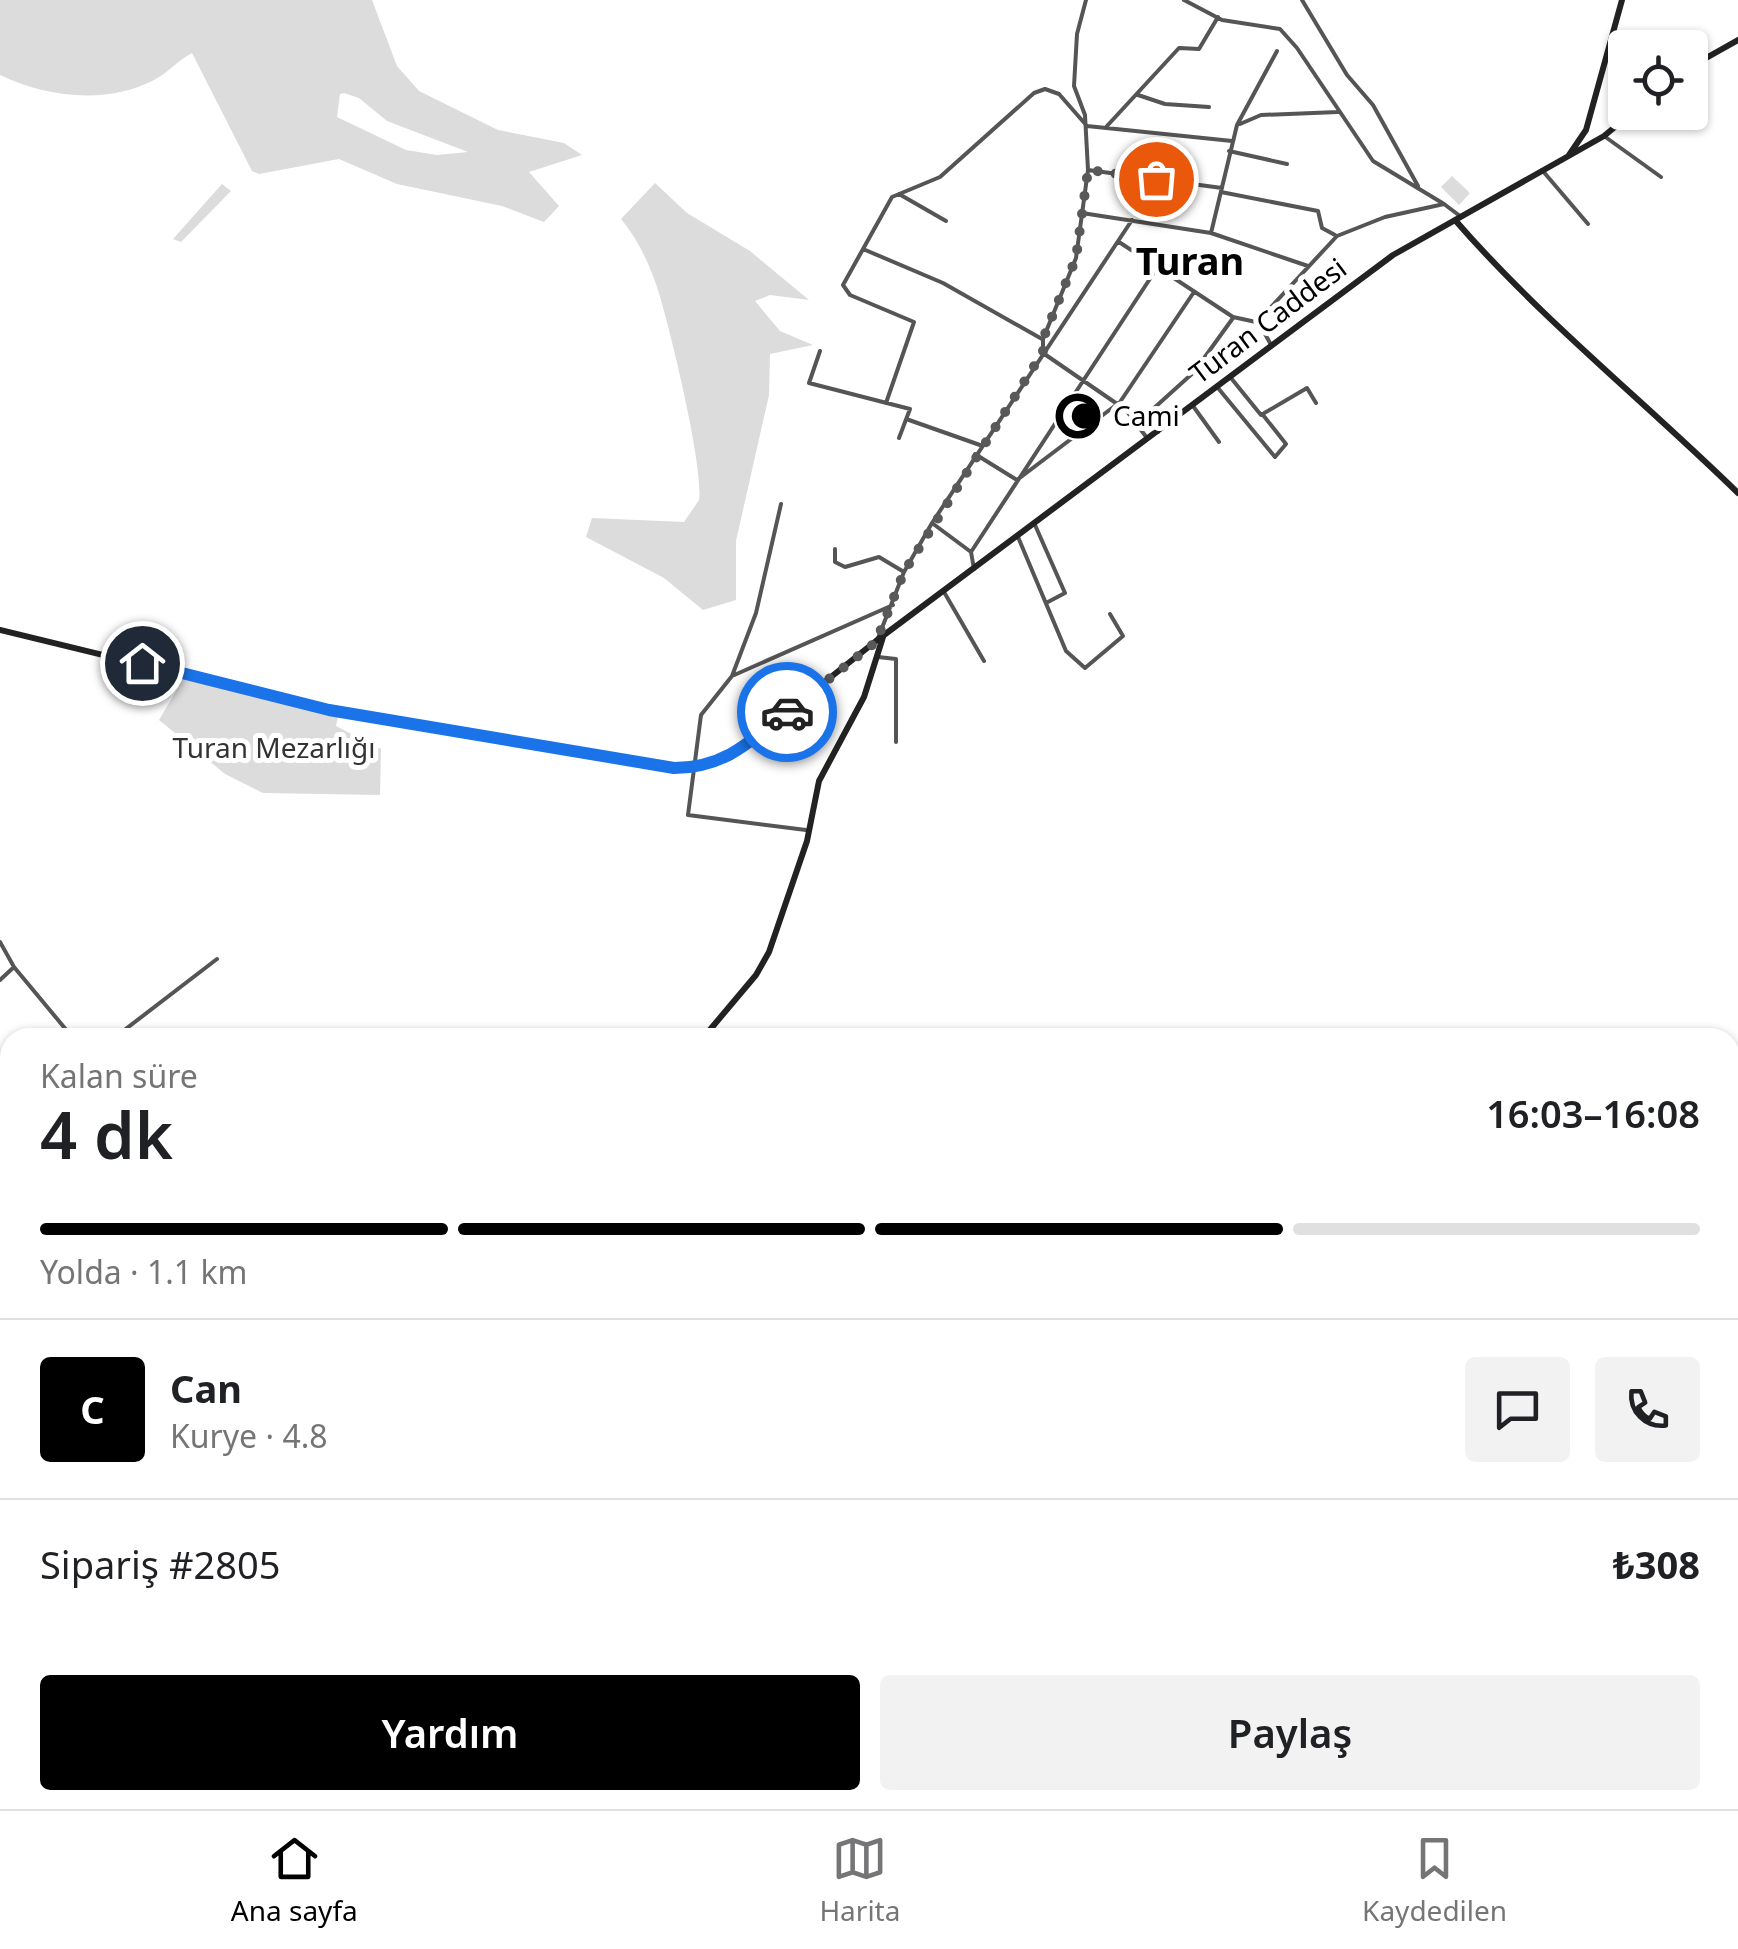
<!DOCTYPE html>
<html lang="tr">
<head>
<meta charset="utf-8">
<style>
  :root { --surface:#fff; --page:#f2f2f2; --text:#202124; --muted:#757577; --line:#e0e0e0; --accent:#000 }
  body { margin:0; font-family:"Noto Sans",sans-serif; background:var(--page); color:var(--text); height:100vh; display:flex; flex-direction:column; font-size:38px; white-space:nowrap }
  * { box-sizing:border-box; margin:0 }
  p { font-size:32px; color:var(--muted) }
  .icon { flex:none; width:55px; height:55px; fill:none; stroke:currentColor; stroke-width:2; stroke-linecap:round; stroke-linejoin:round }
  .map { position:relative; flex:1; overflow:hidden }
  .panel { position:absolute; left:0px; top:1028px; width:1740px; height:782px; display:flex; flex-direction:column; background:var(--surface); border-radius:30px 30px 0 0; box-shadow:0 2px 8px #0004 }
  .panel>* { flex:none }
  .controls { position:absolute; left:1608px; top:30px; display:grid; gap:20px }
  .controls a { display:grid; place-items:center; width:100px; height:100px; border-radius:10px; background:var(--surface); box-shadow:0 2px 8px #0004; font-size:50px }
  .pin { position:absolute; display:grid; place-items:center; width:85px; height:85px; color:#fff; margin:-42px; border:5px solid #fff; border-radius:50%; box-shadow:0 2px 10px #0007 }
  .courier { position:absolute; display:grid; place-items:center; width:100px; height:100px; margin:-50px; border:8px solid #1a73e8; border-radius:50%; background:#fff; color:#222; box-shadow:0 2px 12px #0007 }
  .headline em { font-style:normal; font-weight:600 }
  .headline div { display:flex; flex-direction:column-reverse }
  .headline { display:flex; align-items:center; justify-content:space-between; height:170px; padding:0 40px }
  h1 { font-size:65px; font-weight:600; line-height:75px }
  .bar { display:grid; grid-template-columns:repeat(4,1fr); gap:15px 10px; align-content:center; height:120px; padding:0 40px }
  .bar i { height:12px; border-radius:8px; background:var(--line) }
  .bar .on { background:var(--accent) }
  .bar p { grid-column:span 4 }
  .line { display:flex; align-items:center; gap:25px; padding:0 40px; border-top:2px solid var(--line) }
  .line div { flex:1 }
  .round { display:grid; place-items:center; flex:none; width:105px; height:105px; border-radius:10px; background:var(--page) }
  .action { display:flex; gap:20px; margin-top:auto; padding:20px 40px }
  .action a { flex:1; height:115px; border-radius:10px; background:var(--accent); color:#fff; font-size:40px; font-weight:600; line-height:115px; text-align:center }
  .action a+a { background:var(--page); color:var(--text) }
  .dock { display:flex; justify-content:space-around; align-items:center; height:140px; border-top:2px solid var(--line); background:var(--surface); font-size:28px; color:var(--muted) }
  .dock a { display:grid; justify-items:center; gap:5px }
  .dock .on { color:var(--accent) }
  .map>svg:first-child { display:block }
  .green { fill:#dcdcdc; fill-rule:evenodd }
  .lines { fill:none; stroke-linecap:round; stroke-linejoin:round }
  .street { stroke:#555; stroke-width:4 }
  .secondary { stroke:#222; stroke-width:6 }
  .done { stroke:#595959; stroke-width:10; stroke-dasharray:0 18 }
  .route { stroke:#1a73e8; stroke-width:12 }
  .labels { text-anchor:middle; stroke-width:10; stroke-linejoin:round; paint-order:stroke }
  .street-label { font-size:28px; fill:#000; stroke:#fff }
  .poi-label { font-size:28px; fill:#000; stroke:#fff; text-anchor:start }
  .park-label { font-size:28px; fill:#333; stroke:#fff }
  .district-label { font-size:38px; font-weight:bold; fill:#000; stroke:#fff }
</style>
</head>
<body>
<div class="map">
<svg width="1738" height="1809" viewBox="0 0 1738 1809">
  <rect width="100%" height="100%" fill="#fff"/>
  <path class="green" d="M 0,0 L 372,0 L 397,66 L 419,91 L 498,130 L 564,143 L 582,155 L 529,172 L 559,206 L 544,222 L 502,206 L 397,184 L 339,159 L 259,174 L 252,171 L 192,53 C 178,60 168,73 154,80 C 106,105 46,97 0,75 ZM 344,93 L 359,98 L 387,121 L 468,152 L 437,155 L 406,150 L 337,117 L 340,94 Z
    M 1452,176 L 1470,193 L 1459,205 L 1441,187 Z
    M 655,183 L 687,213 L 750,251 L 809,300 L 770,295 L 755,301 L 780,331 L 813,345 L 770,354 L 769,395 L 736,541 L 736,600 L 703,610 L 664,578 L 586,537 L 592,518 L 684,522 L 699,500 C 704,467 669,324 657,287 C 649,263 637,238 621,219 Z
    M 222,184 L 231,191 L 181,242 L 173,239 Z
    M 183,679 L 338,716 L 336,726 L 381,749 L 380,795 L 263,793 L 225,774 L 159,720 Z"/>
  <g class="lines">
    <path class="street" d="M 1184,0 L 1222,20 L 1280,29 L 1297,48 L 1373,161 L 1444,204
      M 1302,0 L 1347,75 L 1373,105 L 1418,186
      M 1138,95 L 1165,104 L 1209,107
      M 1240,124 L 1261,115 L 1338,112
      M 1107,126 L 1179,48 L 1199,49 L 1218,17
      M 1604,136 L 1661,177
      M 1229,151 L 1287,164
      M 1088,170 L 1222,188
      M 1542,170 L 1588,224
      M 1221,192 L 1318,211 L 1322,228 L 1335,235
      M 899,194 L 946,221
      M 1082,213 L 1211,233 L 1308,266
      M 1211,233 L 1237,125 L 1277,51
      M 1119,242 L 1233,317 L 1256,322
      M 863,249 L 943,283 L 1042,339
      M 1258,321 L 1337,236 L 1385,217 L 1444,204 L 1460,216
      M 1258,321 L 1270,343
      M 820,351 L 809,383 L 910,409 L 899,438
      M 1043,353 L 1043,339 L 1076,258 L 1088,170 L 1085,115 L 1074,86 L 1077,34 L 1086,0
      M 1043,353 L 1158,432
      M 1231,378 L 1261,415 L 1307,388 L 1316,403
      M 1218,388 L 1275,457 L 1286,444 L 1263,415
      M 886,403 L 914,322 L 850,295 L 843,285 L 892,197 L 940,177 L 1034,93 L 1045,89 L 1059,94 L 1087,126 L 1232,141
      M 1123,406 L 1147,438
      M 1193,406 L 1219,442
      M 1143,418 L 1194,372 L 1233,318
      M 909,420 L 980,445
      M 975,454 L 1017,480 L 1120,402 L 1194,292
      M 932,523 L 971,552
      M 1035,525 L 1065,593 L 1046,603
      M 1018,537 L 1066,651 L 1085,668 L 1123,636 L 1110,614
      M 835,549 L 835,562 L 845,567 L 879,557 L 904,572
      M 974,569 L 971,552 L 1157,268
      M 944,592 L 984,661
      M 878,638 L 904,572 L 932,523 L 1132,220
      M 878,657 L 896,659 L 896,742
      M 732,676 L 756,613 L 781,504
      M 806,830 L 688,815 L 701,715 L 732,676 L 893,605
      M 0,942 L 14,967 L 73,1038
      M 0,980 L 14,967
      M 114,1038 L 217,959
      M 0,1251 L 10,1268
      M 0,1333 L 10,1333
      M 0,1517 L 10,1518
      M 0,1576 L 10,1585
      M 10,1611 L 4,1619 L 10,1629"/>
    <path class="secondary" d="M 1690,67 L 1738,40
      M 1569,155 L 1586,130 L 1622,0
      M 1455,220 C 1541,319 1644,401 1738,493
      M 0,630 L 329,710 L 674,768 L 694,768 L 731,757 L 876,641 L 1393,255 L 1604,136 L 1633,112
      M 703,1038 L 756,975 L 769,952 L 807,841 L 819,781 L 864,697 L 883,637
      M 74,1809 L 90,1800"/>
  </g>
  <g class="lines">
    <path class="done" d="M 787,712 L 876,642 L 904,572 L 1043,352 L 1043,339 L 1076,258 L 1088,170 L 1156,179"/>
    <path class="route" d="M 142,663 L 329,710 L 674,768 C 724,768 750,742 787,712"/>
  </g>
  <defs>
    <g id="mosque-disc" transform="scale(2.5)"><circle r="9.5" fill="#000" stroke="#fff"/><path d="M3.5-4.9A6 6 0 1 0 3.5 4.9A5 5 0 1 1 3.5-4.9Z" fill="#fff"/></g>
  </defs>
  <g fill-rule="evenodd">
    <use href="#mosque-disc" x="1078" y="416"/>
  </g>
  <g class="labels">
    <g class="street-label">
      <text transform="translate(1268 321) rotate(-37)" y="10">Turan Caddesi</text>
    </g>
    <g class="poi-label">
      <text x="1113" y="426">Cami</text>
    </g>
    <g class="park-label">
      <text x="274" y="758">Turan Mezarlığı</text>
    </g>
    <g class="district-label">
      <text x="1190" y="275">Turan</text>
    </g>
  </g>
</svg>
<div class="controls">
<a><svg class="icon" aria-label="locate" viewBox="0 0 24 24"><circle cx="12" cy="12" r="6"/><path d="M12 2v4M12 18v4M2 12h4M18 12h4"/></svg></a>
</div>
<div class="pin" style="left:1156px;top:179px;background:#ea580c"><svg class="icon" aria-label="bag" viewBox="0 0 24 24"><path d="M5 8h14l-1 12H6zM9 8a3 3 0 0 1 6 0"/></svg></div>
<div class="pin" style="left:142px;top:663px;background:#1f2937"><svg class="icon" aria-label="home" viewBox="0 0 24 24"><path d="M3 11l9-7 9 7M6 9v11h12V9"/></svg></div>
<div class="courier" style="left:787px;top:712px"><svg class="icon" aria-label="car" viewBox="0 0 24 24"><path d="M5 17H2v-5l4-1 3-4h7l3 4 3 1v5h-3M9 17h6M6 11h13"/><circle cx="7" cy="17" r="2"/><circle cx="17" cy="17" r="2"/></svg></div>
<section class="panel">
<div class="headline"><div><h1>4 dk</h1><p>Kalan süre</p></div><em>16:03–16:08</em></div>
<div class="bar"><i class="on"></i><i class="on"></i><i class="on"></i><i></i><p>Yolda · 1.1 km</p></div>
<div class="line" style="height:180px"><b class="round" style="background:var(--accent);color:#fff">C</b><div><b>Can</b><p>Kurye · 4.8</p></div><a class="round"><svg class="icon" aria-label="chat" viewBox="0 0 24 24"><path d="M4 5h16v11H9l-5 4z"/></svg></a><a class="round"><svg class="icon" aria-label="phone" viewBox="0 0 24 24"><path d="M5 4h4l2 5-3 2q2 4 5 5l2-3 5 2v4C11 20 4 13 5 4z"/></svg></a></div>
<div class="line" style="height:130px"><div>Sipariş #2805</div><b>₺308</b></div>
<div class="action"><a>Yardım</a><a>Paylaş</a></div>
</section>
</div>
<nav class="dock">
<a class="on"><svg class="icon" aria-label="home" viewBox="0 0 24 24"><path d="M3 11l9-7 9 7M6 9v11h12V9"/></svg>Ana sayfa</a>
<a><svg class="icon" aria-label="map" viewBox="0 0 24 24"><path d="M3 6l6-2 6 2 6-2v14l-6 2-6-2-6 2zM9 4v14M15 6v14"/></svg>Harita</a>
<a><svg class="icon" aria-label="saved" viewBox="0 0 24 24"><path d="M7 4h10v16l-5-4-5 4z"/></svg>Kaydedilen</a>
</nav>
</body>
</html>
